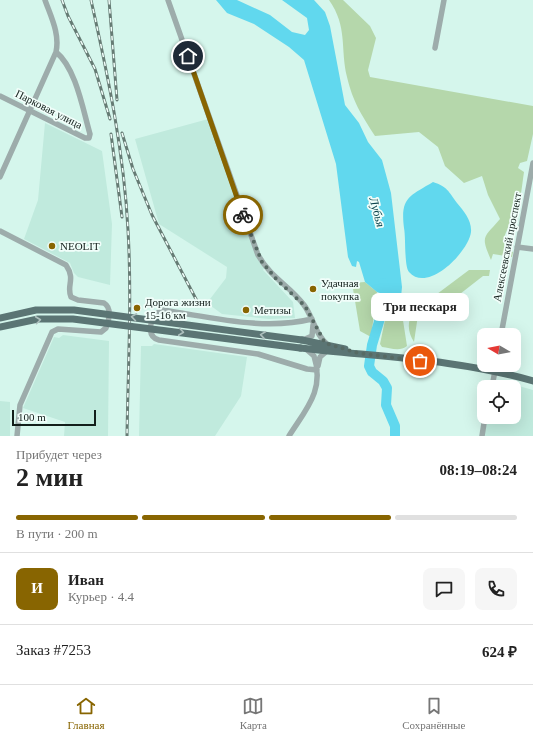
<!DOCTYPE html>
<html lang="ru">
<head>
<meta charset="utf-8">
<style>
  :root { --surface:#fff; --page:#f6f6f6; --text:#222; --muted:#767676; --line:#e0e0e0; --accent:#886501 }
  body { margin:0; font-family:Georgia,serif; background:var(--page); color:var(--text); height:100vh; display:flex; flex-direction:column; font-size:15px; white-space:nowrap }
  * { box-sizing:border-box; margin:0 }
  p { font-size:13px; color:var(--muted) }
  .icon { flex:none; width:22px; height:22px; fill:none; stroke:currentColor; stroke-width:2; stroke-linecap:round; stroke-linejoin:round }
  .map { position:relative; height:436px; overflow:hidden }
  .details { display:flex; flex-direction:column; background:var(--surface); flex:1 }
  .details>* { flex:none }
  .needle { width:26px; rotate:280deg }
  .controls { position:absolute; left:477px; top:328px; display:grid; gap:8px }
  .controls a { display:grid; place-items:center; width:44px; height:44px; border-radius:8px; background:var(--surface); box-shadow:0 4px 16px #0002; font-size:20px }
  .scale { position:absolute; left:12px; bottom:10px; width:84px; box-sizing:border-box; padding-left:4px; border:2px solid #131f1b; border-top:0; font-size:11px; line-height:14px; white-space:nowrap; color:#131f1b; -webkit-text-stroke:3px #f1fefa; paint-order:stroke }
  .pin { position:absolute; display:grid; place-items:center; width:34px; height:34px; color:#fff; margin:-17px; border:2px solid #fff; border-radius:50%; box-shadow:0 1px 4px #0007 }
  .courier { position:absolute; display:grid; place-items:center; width:40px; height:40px; margin:-20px; border:3px solid #886501; border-radius:50%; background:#fff; color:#222; box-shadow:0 1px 5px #0007 }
  .bubble { position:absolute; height:28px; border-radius:8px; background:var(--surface); box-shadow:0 4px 16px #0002; font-size:13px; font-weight:700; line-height:28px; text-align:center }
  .headline em { font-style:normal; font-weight:700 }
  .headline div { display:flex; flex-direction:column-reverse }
  .headline { display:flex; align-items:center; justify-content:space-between; height:68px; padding:0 16px }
  h1 { font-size:26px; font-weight:700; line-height:30px }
  .bar { display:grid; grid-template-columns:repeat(4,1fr); gap:6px 4px; align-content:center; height:48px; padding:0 16px }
  .bar i { height:5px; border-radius:3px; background:var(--line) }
  .bar .on { background:var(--accent) }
  .bar p { grid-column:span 4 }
  .line { display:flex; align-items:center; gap:10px; padding:0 16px; border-top:1px solid var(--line) }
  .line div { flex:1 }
  .round { display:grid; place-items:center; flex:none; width:42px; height:42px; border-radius:8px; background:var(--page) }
  .tabs { display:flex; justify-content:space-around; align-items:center; height:56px; border-top:1px solid var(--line); background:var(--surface); font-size:11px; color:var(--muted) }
  .tabs a { display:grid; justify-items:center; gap:2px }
  .tabs .on { color:var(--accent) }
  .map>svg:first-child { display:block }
  .built { fill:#c0eadd }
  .green { fill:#b5d7ab }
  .water { fill:#61d8ee }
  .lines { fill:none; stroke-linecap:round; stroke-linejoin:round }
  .river { stroke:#61d8ee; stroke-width:10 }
  .minor { stroke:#9dacab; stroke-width:5.5 }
  .major { stroke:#5b7574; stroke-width:7 }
  .rail-casing { stroke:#667b74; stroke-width:3 }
  .rail { stroke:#f1fefa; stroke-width:1.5; stroke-dasharray:4.5; stroke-linecap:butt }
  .major-bridge { stroke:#5b7574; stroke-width:7 }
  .oneway { stroke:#aec0be }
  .done { stroke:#576a64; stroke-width:4; stroke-dasharray:0 7.2 }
  .route { stroke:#886501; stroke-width:5 }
  .poi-dot { fill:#886501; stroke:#f1fefa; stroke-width:1.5 }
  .labels { text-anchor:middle; stroke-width:3.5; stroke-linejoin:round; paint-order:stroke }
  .street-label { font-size:11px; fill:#131f1b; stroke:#f1fefa }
  .poi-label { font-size:11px; fill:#131f1b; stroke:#f1fefa; text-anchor:start }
  .water-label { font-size:12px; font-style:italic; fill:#0d444d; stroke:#f1fefa }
</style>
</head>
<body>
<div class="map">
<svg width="533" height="436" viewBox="0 0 533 436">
  <rect width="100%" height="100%" fill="#d5f6ec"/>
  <path class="built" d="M 212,118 L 259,251 L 267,265 L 263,270 L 293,302 L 295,318 L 269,319 L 222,314 L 207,303 L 226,278 L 227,267 L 159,224 L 135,139 Z
    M 45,123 L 102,151 L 112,224 L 110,285 L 78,277 L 74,273 L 70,263 L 24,239 L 38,200 Z
    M 63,335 L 109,341 L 108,436 L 64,436 L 65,422 L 23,408 L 54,337 L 59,338 Z
    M 154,344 L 247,357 L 241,396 L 215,436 L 139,436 L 141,346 L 152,346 Z
    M 497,380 L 533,390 L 533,436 L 484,436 L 488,417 L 514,417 L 514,387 L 495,387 Z
    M 0,401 L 10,402 L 10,436 L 0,436 Z"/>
  <path class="green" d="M 329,0 L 343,0 L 370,26 L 376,38 L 368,70 L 370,77 L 533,106 L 533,134 L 527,161 L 520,163 L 518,168 L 524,172 C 522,185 521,200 516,212 C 512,225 499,235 506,250 L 513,252 L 512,257 L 493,254 L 491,260 C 480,235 484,238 500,219 L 488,195 L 482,176 L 464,183 L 445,166 L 438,147 L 419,132 L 375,136 C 361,114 353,102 347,77 C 340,48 348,27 329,0 Z
    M 469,270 L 490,270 L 489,276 L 483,276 L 451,301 L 447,296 L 440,300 L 437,294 Z
    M 365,282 L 377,292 L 371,337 L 360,331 L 352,283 Z
    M 388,306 L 400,311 L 402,314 L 407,346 C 400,352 390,348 382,347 L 380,344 Z
    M 412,314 L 418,315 L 414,342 C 408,333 407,323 412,314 Z"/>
  <path class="water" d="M 216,0 L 237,0 L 270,15 L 292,32 L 305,35 L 309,30 L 307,18 L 282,0 L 314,0 L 325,12 L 330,26 L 345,105 L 359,123 L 368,142 L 382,160 L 391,193 L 402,287 L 401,297 L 397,299 L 377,292 L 365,282 L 359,262 L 357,261 L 356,267 L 352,266 L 348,257 L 336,164 L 304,60 L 289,47 L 254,24 L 227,13 Z
    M 433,182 C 448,187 448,191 457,203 C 464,211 472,221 471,232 C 469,251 428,294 409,272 C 404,266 406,238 404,228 C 400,197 410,196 433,182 Z"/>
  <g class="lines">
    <path class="river" d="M 383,283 L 387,295 L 372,345 L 369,366 L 372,372 L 383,381 L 387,388 L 386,405 L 395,426 L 395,436"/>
    <path class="minor" d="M 168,0 L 258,255 C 271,278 290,286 304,305 C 313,317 316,336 328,345
      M 435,48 L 444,0
      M 0,96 L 85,138 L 89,138 L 90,134 C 83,110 76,68 56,52 C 60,34 51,17 45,0
      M 0,177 L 56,52
      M 0,231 L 66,265 C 76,280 66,285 71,297 L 78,300 L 104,303 C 112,308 109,320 106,328 L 101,332 L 58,329 L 52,332 L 20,405 L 17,436
      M 517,247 L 533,249
      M 312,319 C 263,331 211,317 162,310 L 154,315 C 150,324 147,337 159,340 L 258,354 L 307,369 L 317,370
      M 501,335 L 533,163
      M 303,340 L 312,336 L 313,325
      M 318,366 L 320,357 L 327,351
      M 492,387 L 496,365
      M 289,436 C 306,409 325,390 314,356 L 306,349
      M 482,436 L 485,417"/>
    <path class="major" d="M 302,340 L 345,349
      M 300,348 C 378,357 458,359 533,381"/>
    <g class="rail-casing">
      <path id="rail" d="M 62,0 L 68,16 L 95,69 L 110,119
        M 91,0 C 108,76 124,152 128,230 C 132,298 128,368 127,436
        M 109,0 L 117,100
        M 122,133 L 133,169 L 152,215 L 197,301
        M 111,134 L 122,217"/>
    </g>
    <use href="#rail" class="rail"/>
    <path class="major-bridge" d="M 0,318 L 36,310 L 74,310 L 302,340
      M 0,327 L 38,319 L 73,319 L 300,348"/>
  </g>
  <defs><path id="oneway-chevron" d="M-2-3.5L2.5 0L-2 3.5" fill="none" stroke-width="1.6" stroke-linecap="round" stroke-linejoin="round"/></defs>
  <g class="oneway">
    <use href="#oneway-chevron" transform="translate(134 317) rotate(-172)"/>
    <use href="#oneway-chevron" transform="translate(38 320) rotate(-7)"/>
    <use href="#oneway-chevron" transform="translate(181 332) rotate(7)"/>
    <use href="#oneway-chevron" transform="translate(263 335) rotate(-172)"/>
  </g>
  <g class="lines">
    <path class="done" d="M 243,215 L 262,262 L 277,280 L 305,306 L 325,343 L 358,353 L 420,361"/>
    <path class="route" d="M 188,56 L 243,215"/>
  </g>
  <g class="poi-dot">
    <circle cx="52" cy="246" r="4"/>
    <circle cx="313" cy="289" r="4"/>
    <circle cx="137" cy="308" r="4"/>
    <circle cx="246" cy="310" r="4"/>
  </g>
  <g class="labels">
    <g class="street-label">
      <text transform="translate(49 109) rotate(27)" y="4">Парковая улица</text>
      <text transform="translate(507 247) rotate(-79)" y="4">Алексеевский проспект</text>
    </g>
    <g class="poi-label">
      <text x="60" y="250">NEOLIT</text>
      <text x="321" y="287">Удачная<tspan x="321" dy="13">покупка</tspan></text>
      <text x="145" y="306">Дорога жизни<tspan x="145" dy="13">15-16 км</tspan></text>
      <text x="254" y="314">Метизы</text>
    </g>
    <g class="water-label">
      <text transform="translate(377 212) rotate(75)" y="4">Лубья</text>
    </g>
  </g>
</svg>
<div class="controls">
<a><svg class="needle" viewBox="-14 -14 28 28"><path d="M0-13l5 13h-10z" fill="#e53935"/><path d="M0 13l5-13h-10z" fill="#767676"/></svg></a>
<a><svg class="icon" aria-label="locate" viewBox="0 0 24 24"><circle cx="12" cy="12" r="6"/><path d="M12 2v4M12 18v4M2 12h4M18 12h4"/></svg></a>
</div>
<div class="scale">100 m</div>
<div class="pin" style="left:420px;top:361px;background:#ea580c"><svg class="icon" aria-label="bag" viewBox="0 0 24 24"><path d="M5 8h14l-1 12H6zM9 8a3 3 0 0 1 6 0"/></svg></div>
<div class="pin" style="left:188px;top:56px;background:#1f2937"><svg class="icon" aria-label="home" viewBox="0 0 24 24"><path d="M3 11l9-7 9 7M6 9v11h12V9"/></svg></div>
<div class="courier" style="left:243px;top:215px"><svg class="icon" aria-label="bike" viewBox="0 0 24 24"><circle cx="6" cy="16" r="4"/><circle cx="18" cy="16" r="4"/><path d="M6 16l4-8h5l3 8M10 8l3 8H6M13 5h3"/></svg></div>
<div class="bubble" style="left:371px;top:293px;width:98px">Три пескаря</div>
</div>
<section class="details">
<div class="headline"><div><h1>2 мин</h1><p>Прибудет через</p></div><em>08:19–08:24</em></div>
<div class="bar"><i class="on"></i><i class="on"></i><i class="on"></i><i></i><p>В пути · 200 m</p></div>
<div class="line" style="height:72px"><b class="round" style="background:var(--accent);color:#fff">И</b><div><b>Иван</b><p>Курьер · 4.4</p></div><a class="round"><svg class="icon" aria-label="chat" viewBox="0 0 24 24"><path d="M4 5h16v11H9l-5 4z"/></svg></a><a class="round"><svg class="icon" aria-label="phone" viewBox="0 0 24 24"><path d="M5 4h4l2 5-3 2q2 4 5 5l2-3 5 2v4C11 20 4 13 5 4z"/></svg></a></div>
<div class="line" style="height:52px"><div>Заказ #7253</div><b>624 ₽</b></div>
</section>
<nav class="tabs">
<a class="on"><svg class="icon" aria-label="home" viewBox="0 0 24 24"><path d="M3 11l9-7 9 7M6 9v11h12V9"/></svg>Главная</a>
<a><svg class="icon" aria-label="map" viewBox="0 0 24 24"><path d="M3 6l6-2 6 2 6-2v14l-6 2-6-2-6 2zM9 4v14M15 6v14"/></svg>Карта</a>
<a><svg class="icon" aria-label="saved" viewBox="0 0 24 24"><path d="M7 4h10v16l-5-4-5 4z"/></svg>Сохранённые</a>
</nav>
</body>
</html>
